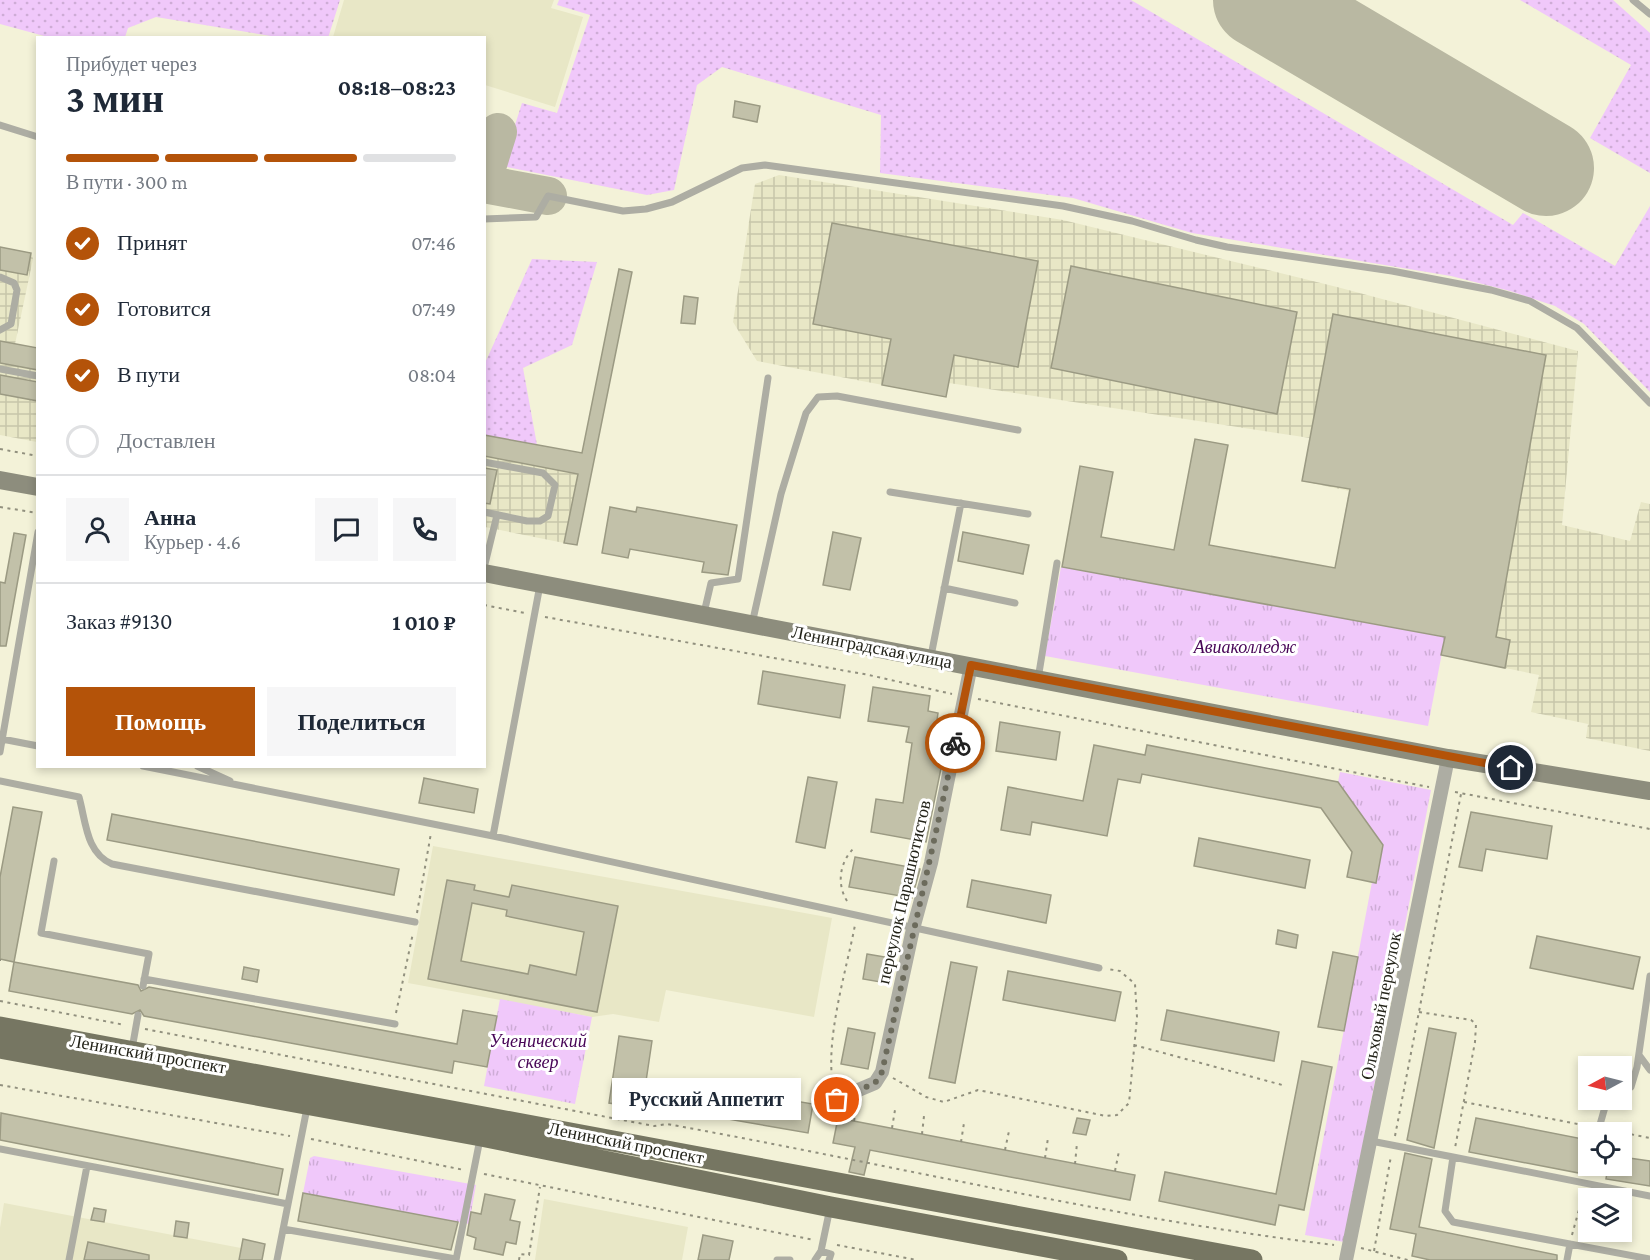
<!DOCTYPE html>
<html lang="ru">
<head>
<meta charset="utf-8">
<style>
  :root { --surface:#fff; --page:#f6f6f7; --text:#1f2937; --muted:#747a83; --line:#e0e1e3; --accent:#b45309 }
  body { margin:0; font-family:"Crimson Pro",serif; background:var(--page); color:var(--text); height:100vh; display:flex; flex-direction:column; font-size:22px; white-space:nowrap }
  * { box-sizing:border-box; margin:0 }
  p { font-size:20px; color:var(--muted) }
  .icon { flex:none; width:33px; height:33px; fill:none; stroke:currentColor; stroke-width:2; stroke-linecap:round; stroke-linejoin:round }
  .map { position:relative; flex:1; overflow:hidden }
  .drawer { position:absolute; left:36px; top:36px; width:450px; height:732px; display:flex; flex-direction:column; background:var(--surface); border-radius:0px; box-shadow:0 3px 9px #0003 }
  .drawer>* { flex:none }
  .needle { width:39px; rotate:263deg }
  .tools { position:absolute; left:1578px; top:1056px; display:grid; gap:12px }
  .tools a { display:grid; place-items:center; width:54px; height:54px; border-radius:0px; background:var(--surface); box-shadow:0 3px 9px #0003; font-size:30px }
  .pin { position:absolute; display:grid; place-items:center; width:51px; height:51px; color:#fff; margin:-26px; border:3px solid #fff; border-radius:50%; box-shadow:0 2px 6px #0007 }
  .courier { position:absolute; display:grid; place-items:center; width:60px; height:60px; margin:-30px; border:4px solid #b45309; border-radius:50%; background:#fff; color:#222; box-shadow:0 2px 8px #0007 }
  .bubble { position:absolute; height:42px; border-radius:0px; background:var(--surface); box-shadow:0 3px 9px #0003; font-size:20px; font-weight:700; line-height:42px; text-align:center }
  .summary em { font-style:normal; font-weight:700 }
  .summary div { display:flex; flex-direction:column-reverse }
  .summary { display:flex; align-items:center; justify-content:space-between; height:102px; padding:0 30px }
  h1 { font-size:39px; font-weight:700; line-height:45px }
  .bar { display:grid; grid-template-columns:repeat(4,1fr); gap:9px 6px; align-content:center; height:72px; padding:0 30px }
  .bar i { height:8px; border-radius:4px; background:var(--line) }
  .bar .selected { background:var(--accent) }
  .bar p { grid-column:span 4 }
  .line { display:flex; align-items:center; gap:15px; padding:0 30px; border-top:2px solid var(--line) }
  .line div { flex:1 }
  .round { display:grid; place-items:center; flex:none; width:63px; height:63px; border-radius:0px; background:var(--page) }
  ol { padding:0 30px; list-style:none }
  li { display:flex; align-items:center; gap:18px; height:66px }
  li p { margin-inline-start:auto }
  li .icon { padding:6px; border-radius:50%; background:var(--accent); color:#fff; stroke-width:4 }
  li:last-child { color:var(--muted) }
  li i { width:33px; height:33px; border:3px solid var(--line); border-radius:50% }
  .action { display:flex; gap:12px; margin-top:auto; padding:12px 30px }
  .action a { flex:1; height:69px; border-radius:0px; background:var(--accent); color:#fff; font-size:24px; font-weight:700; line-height:69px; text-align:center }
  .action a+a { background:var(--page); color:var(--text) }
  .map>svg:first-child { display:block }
  .built { fill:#e8e7c6 }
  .industrial { fill:url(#industrial-grid) }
  .grass { fill:url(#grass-dots) }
  .park { fill:url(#park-tufts) }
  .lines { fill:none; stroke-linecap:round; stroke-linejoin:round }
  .taxiway { stroke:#b9b8a2; stroke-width:38 }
  .runway { stroke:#b9b8a2; stroke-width:96 }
  .building { fill:#c2c1a9; stroke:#9b9a83; stroke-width:1.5; fill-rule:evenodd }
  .path { stroke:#91907e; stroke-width:2; stroke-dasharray:3 4.5; stroke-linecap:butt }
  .service { stroke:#adada3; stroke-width:7 }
  .minor { stroke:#adada3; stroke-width:14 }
  .secondary { stroke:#8d8d7d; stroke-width:18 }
  .primary { stroke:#767662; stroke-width:21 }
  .done { stroke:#6c6b5c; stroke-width:6; stroke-dasharray:0 10.8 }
  .route { stroke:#b45309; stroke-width:8 }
  .labels { text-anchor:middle; stroke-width:6; stroke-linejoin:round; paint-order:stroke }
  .street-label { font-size:18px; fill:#232319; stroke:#fff }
  .park-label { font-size:18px; font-style:italic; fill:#470456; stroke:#fff }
</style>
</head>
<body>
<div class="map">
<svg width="1650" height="1260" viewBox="0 0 1650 1260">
  <defs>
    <pattern id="industrial-grid" width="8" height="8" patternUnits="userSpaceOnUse" patternTransform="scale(1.5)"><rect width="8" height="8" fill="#e8e7c6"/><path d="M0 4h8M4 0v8" fill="none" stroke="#c7c6aa"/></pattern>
    <pattern id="grass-dots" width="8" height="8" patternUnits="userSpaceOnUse" patternTransform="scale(1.5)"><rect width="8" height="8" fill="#f0c8fa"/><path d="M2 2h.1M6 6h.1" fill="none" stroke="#ceacd6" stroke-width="1.8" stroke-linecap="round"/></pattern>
    <pattern id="park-tufts" width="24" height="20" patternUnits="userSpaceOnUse" patternTransform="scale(1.5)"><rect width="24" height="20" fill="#f0c8fa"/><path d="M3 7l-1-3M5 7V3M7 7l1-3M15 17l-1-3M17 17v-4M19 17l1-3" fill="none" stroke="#ceacd6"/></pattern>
  </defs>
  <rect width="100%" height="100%" fill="#f3f2d8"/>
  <path class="built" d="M 344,0 L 554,0 L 551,8 L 583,17 L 555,107 L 485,85 L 484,38 L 333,37 Z
    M 433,846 L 832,918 L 814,1017 L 666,990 L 659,1022 L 613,1014 L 592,1017 L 408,983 Z
    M 544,1199 L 688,1227 L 682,1260 L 535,1260 Z
    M 4,1203 L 241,1248 L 239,1260 L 0,1260 L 0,1228 Z"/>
  <path class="industrial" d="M 779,175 L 1063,220 L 1337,287 L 1578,351 L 1562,525 L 1630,541 L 1641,502 L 1650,504 L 1650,751 L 1586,738 L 1588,724 L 1531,712 L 1539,675 L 1441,655 L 1453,590 L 1335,568 L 1349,491 L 1302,481 L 1310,438 L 949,383 L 946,397 L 757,361 L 733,322 L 755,184 Z
    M 0,247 L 31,253 L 33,259 L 15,344 L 37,348 L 37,442 L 0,435 Z
    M 484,435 L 582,453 L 564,543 L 485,527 Z"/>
  <path class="grass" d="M 0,0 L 340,0 L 328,38 L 277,37 L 156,17 L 128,28 L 125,37 L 48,37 L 0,24 Z
    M 559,0 L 1131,0 L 1513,225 L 1523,213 L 1615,266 L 1650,206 L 1650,392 L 1584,324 L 1555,306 L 1510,291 L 1451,276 L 1192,233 L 1073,198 L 880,173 L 881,115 L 722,67 L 697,85 L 674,190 L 647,195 L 502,166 L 522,103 L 557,113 L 590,15 L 557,5 Z
    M 1520,0 L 1613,0 L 1650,33 L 1650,173 L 1590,138 L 1631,65 Z
    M 532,259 L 597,262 L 572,345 L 523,368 L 537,445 L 485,435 L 485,363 Z"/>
  <path class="park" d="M 1061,567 L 1445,637 L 1428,726 L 1045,656 Z
    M 1340,772 L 1431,790 L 1344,1242 L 1305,1235 L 1372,882 L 1376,883 L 1383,845 L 1338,782 Z
    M 500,999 L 592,1017 L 575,1104 L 484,1086 Z
    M 314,1156 L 476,1185 L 469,1224 L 303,1193 L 310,1158 Z"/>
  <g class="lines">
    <path class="taxiway" d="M 1262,0 L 1263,1
      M 484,177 L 498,132
      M 484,184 L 548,196"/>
    <path class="runway" d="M 1261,0 L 1546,168"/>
  </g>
  <path class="building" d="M 735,101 L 760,106 L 757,122 L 733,117 Z
    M 832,223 L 1038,261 L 1018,367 L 954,355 L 946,397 L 882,385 L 891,339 L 813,324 Z
    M 0,247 L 31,253 L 27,275 L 0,270 Z
    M 1071,266 L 1297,312 L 1277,414 L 1051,368 Z
    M 619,269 L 632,272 L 577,545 L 564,543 L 578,474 L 484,456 L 484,435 L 582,453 Z
    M 684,296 L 698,298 L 695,324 L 681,323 Z
    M 1333,314 L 1546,355 L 1496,637 L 1510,640 L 1505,668 L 1441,655 L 1445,637 L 1062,567 L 1080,466 L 1113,472 L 1101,537 L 1174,550 L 1195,439 L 1228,445 L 1209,545 L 1335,568 L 1350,489 L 1302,481 Z
    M 0,341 L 38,348 L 38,370 L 0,363 Z
    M 0,375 L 38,382 L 38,401 L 0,394 Z
    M 484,468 L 497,470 L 490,504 L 484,503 Z
    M 610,507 L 636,512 L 637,507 L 737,525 L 728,575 L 702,572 L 704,562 L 630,549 L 628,558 L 602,553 Z
    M 833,532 L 861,538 L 850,590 L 823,585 Z
    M 963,532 L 1029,545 L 1023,574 L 958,561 Z
    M 14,533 L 26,535 L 6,646 L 0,646 L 0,582 L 5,583 Z
    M 763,671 L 845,685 L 840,718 L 758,704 Z
    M 873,687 L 930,696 L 928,711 L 938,713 L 936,727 L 949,729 L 926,842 L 871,832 L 876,799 L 903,803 L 912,743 L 906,742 L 909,727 L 868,721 Z
    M 1000,722 L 1060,732 L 1056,760 L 996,751 Z
    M 1094,745 L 1145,755 L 1147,745 L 1338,782 L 1383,845 L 1376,883 L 1347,877 L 1352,852 L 1321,808 L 1142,774 L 1140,783 L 1118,779 L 1107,836 L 1032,822 L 1030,835 L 1001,830 L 1008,787 L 1083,801 Z
    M 808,777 L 837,782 L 825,848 L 796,842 Z
    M 424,778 L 478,789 L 474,813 L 419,803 Z
    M 13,807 L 42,812 L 14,962 L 0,959 L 0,877 Z
    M 1471,812 L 1552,826 L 1547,859 L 1486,849 L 1482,871 L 1459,867 Z
    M 112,814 L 399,869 L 394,895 L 107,840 Z
    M 1199,838 L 1310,860 L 1305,888 L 1194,866 Z
    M 855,857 L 920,869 L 912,898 L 849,887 Z
    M 447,880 L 475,885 L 474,890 L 509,897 L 512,885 L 618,906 L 597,1012 L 428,979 ZM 472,903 L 507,910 L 506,916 L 584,932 L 576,975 L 530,965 L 528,974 L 461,961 Z
    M 972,880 L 1051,895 L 1046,923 L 967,907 Z
    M 1278,930 L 1298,935 L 1296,948 L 1276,944 Z
    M 1537,936 L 1640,957 L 1633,989 L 1530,968 Z
    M 1333,952 L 1358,957 L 1344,1031 L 1318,1027 Z
    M 867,954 L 891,958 L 886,983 L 863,979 Z
    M 14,962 L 138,985 L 141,991 L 149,987 L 457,1044 L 463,1010 L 497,1016 L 487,1067 L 454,1061 L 452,1073 L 144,1016 L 140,1010 L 132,1014 L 9,991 Z
    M 951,962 L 977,967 L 955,1083 L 929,1078 Z
    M 244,967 L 259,970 L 257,982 L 242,979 Z
    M 1008,971 L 1121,992 L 1115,1021 L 1003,1000 Z
    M 1167,1010 L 1279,1032 L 1274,1061 L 1161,1040 Z
    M 848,1028 L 875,1033 L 868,1069 L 841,1064 Z
    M 1429,1028 L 1456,1033 L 1434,1148 L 1407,1140 Z
    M 619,1036 L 652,1041 L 642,1108 L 609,1103 Z
    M 1302,1061 L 1332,1067 L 1304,1210 L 1279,1205 L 1275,1225 L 1159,1201 L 1165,1172 L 1276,1194 Z
    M 669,1079 L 813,1104 L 808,1133 L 664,1108 Z
    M 1,1113 L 283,1169 L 278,1195 L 0,1140 Z
    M 838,1118 L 1135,1175 L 1130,1200 L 870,1150 L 864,1175 L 849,1172 L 855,1147 L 833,1143 Z
    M 1077,1118 L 1090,1120 L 1086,1135 L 1073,1133 Z
    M 1476,1118 L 1588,1140 L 1584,1174 L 1469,1152 Z
    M 1405,1153 L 1432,1159 L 1419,1227 L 1557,1255 L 1557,1260 L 1430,1260 L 1412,1256 L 1416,1234 L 1390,1229 Z
    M 1622,1157 L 1650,1161 L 1650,1186 L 1606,1179 L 1608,1166 L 1622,1166 Z
    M 303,1193 L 458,1222 L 451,1250 L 298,1221 Z
    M 485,1194 L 515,1200 L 510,1220 L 520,1222 L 516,1244 L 506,1242 L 503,1255 L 474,1249 L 476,1238 L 467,1235 L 471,1212 L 481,1214 Z
    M 94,1208 L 106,1210 L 104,1222 L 91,1220 Z
    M 176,1221 L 189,1223 L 187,1238 L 174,1236 Z
    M 703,1235 L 733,1241 L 729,1260 L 698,1260 Z
    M 243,1239 L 265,1244 L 262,1260 L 239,1260 Z
    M 88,1242 L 149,1255 L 149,1260 L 84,1260 Z"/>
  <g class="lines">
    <path class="path" d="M 0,449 L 38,456
      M 0,507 L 38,513
      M 484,605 L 525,613
      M 545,617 L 869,675 L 952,694
      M 978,699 L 1429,787
      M 1455,792 L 1650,829
      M 847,901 C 836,883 840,861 855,847
      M 417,913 L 431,833
      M 0,961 L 0,959
      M 0,1001 L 125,1025
      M 1419,1012 L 1471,1020 L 1476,1024 L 1475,1042 L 1455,1148
      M 396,1013 L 413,933
      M 145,1029 L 654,1126 L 667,1124 C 889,1164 1110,1218 1334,1245
      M 1134,1045 L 1286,1086
      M 893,1078 L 926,1097 L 944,1102 L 978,1090 L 1106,1116 L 1117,1115 L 1129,1103 L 1137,1017 L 1135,984 L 1120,971 L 1108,969
      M 0,1085 L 290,1136
      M 833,1085 C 825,1039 846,972 855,925
      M 1464,1102 L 1588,1126
      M 854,1121 L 857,1106
      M 892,1128 L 895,1110
      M 1609,1130 L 1650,1138
      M 922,1134 L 924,1116
      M 1395,1136 L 1461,794
      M 311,1139 L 464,1170
      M 961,1142 L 964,1123
      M 1005,1150 L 1009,1131
      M 1045,1158 L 1048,1138
      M 1075,1164 L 1077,1143
      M 1115,1171 L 1119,1151
      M 484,1174 L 814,1240
      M 1588,1175 L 1590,1166
      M 1572,1235 L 1583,1195
      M 837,1245 L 917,1260
      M 1361,1248 L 1408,1260
      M 1374,1251 L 1391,1156
      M 519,1260 L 520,1254 L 529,1255 L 540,1187"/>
    <path class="service" d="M 1633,0 L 1650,14
      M 0,125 L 38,137
      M 484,219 L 536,217 L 548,196 L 623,211 L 646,209 L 672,202 L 742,168 L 765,165 L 1063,206 L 1132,221 L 1196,240 L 1227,247 L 1392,271 L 1491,290 L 1530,301 L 1577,328 L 1650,403
      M 0,277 L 14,283 L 17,290 L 11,324 L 0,330
      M 0,369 L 38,376
      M 484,462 L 543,473 L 555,485 L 548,516 L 540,521 L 527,521 L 484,512
      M 890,492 L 1028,514
      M 484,568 L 497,515
      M 944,588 L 1015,603
      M 704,613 L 711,583 L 738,579 L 768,378
      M 752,624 L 781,494 L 806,413 L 818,397 L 837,396 L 1018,430
      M 931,656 L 961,503
      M 1038,679 L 1057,563
      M 2,739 L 38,746
      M 0,752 L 38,532
      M 143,766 L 493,836 L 1099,968
      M 197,766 L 230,781
      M 0,781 L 79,797 C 86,822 86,853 112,864 L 415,922
      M 493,836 L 540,585
      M 54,861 L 41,933 L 149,954 L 143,986
      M 144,979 L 395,1024
      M 132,1049 L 138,1015
      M 1639,1055 L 1650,1070
      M 1622,1094 L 1631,1087 L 1637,1067 L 1650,976
      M 1599,1128 L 1605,1107 L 1615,1100
      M 1371,1141 L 1453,1157 L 1445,1211 L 1453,1222 L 1650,1259
      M 0,1149 L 288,1204
      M 1453,1157 L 1650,1196
      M 283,1229 L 456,1259
      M 821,1251 L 831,1254 L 829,1260
      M 69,1260 L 87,1166
      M 277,1260 L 307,1108
      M 456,1260 L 480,1139
      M 777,1260 L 790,1260
      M 815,1260 L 821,1251 L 830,1208
      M 1567,1260 L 1570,1244"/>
    <path class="minor" d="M 837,1099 L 875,1083 L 882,1072 L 913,929 L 931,863 L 971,665
      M 1346,1260 L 1448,758"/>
    <path class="secondary" d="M 0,480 L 38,487
      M 484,573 L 1448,758 L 1650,791"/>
    <path class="primary" d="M 0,1027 L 1252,1260
      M 0,1048 L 481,1136 L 831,1207 L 1117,1260"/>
  </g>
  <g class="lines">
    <path class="done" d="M 837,1100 L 875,1083 L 882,1072 C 906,963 932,854 955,743"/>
    <path class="route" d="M 955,743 L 971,665 L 1511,768"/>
  </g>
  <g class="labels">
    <g class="street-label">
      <text transform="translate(872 647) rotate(11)" y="6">Ленинградская улица</text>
      <text transform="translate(904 892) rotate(-77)" y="6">переулок Парашютистов</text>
      <text transform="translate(1381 1006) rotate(-79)" y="6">Ольховый переулок</text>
      <text transform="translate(148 1054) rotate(10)" y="6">Ленинский проспект</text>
      <text transform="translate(626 1143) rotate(11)" y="6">Ленинский проспект</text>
    </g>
    <g class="park-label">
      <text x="1245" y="653">Авиаколледж</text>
      <text x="538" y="1047">Ученический<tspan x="538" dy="21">сквер</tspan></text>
    </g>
  </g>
</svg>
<div class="tools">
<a><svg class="needle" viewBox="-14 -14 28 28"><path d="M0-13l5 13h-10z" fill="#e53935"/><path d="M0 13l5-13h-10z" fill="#747a83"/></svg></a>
<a><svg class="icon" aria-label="locate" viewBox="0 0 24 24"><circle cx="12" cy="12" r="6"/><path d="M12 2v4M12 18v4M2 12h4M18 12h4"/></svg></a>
<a><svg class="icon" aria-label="layers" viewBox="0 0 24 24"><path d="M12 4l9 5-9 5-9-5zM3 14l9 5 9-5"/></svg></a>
</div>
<div class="pin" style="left:837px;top:1100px;background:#ea580c"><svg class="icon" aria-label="bag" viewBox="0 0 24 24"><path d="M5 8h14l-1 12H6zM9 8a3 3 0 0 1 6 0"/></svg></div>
<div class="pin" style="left:1511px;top:768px;background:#1f2937"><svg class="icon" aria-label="home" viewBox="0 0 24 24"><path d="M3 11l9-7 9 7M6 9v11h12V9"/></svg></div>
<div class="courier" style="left:955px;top:743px"><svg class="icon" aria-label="bike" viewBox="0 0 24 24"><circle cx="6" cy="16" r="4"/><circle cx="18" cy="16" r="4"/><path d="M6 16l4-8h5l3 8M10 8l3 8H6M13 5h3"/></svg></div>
<div class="bubble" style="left:612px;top:1078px;width:189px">Русский Аппетит</div>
<section class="drawer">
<div class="summary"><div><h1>3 мин</h1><p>Прибудет через</p></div><em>08:18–08:23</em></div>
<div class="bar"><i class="selected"></i><i class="selected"></i><i class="selected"></i><i></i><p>В пути · 300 m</p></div>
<ol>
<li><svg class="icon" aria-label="check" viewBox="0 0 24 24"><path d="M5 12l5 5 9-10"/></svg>Принят<p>07:46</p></li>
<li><svg class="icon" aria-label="check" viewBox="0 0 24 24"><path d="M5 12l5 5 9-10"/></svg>Готовится<p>07:49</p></li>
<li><svg class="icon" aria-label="check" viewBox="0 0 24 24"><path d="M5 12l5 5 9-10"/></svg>В пути<p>08:04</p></li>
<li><i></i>Доставлен</li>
</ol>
<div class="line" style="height:108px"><a class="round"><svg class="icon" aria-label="person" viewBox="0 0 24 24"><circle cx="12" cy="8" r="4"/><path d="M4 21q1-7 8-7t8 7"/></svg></a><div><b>Анна</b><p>Курьер · 4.6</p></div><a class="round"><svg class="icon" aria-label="chat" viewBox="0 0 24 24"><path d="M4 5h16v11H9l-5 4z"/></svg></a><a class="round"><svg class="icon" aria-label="phone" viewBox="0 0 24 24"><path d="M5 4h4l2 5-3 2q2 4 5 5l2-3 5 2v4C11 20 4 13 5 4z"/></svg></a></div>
<div class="line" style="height:78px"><div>Заказ #9130</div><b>1 010 ₽</b></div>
<div class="action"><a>Помощь</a><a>Поделиться</a></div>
</section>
</div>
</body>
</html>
